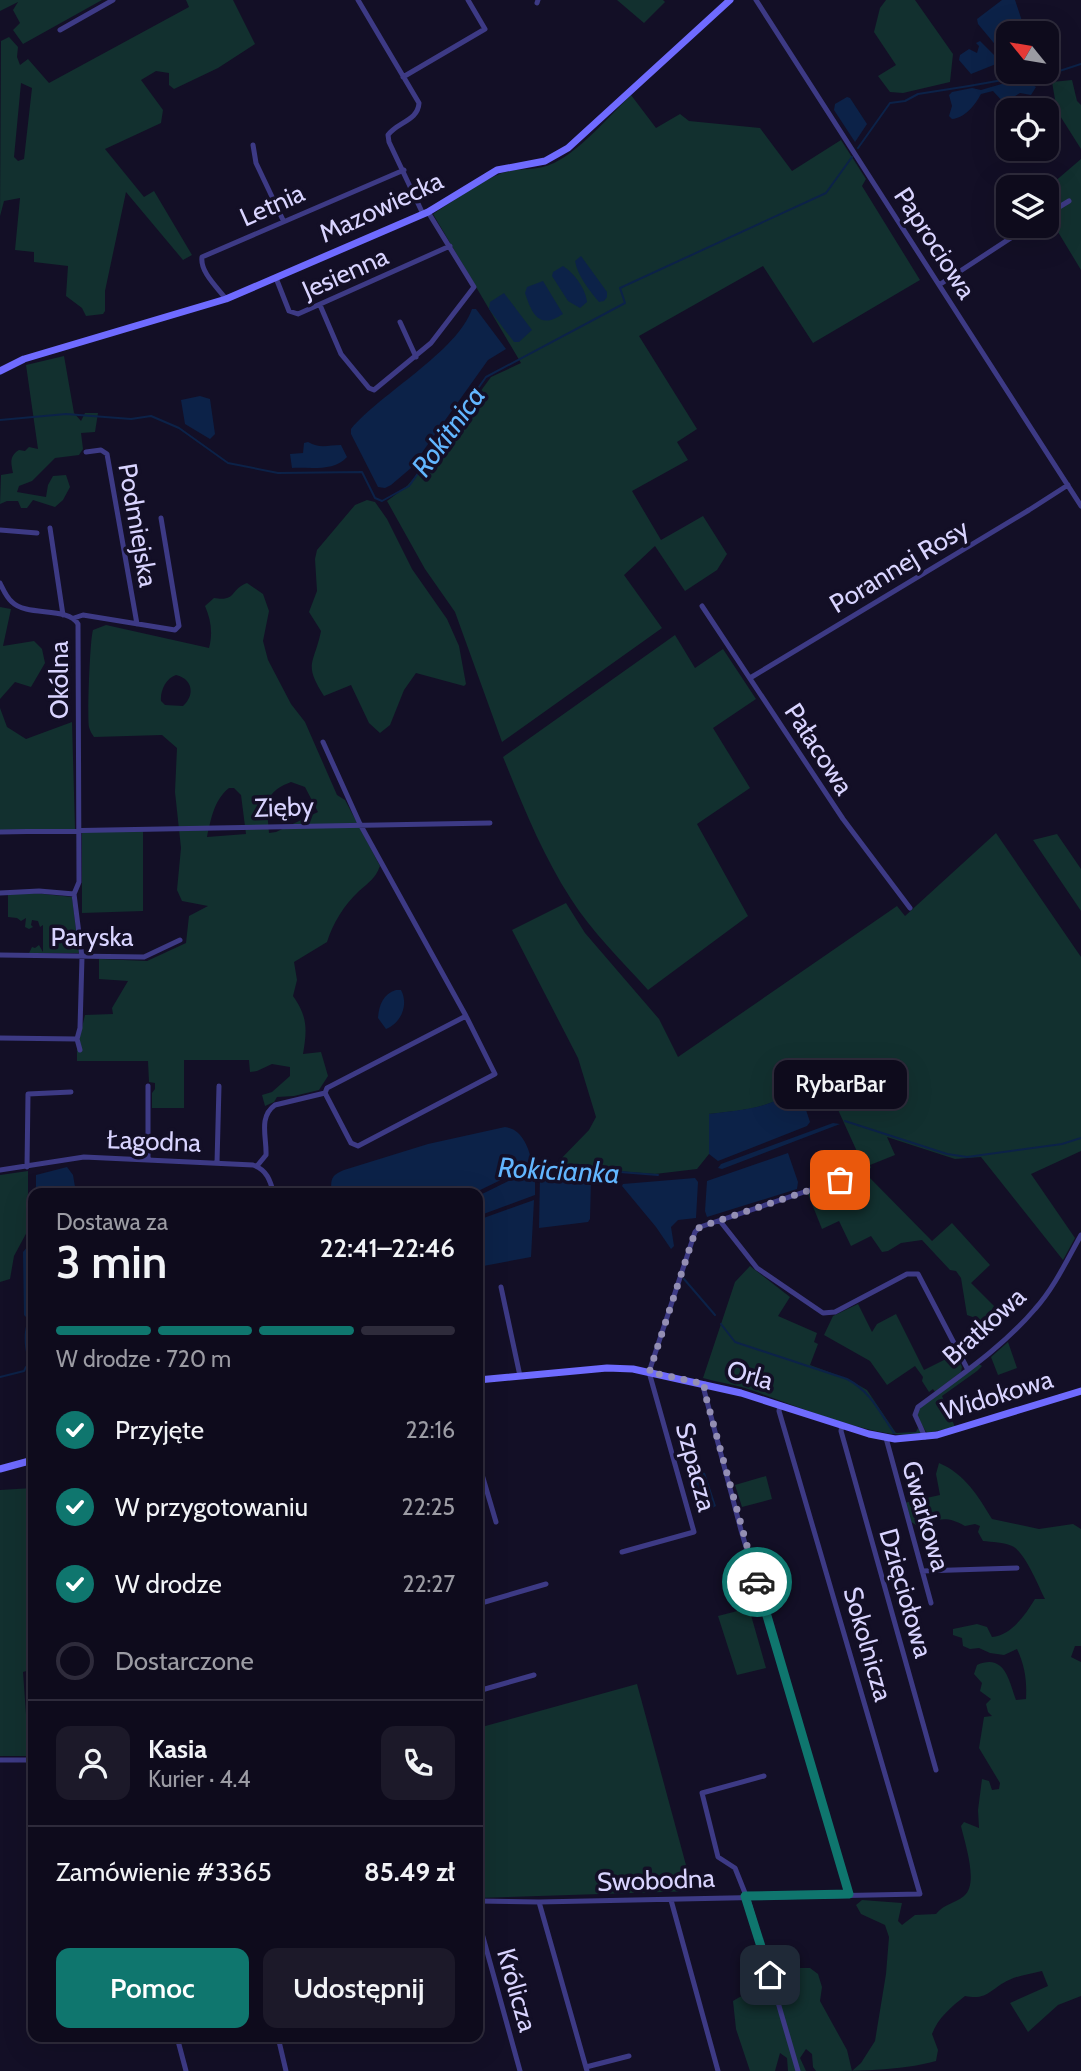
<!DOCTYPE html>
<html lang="pl">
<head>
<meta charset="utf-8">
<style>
  :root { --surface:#0e0b1c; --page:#1c1929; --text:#f1f3f6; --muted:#9b9ba3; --line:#2e2b3b; --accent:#0f766e }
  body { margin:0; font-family:Cabin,sans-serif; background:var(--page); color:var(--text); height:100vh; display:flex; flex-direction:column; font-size:26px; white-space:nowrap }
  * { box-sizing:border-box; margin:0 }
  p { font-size:23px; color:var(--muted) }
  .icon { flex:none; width:38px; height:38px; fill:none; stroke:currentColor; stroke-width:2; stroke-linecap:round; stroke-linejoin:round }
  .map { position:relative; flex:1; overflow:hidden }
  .side { position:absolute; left:28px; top:1188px; width:455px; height:854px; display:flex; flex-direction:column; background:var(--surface); border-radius:14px; box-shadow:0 7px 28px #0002,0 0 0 2px var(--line) }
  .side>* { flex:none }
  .needle { width:46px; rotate:300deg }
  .controls { position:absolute; left:996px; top:21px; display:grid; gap:14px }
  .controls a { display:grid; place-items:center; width:63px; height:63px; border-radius:14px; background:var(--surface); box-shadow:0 7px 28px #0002,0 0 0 2px var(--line); font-size:35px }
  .pin { position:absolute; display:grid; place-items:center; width:60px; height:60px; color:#fff; margin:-30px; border-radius:14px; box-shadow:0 4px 10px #0006 }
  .courier { position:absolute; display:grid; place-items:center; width:70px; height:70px; margin:-35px; border:5px solid #0f766e; border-radius:50%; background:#fff; color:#222; box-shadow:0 2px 9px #0007 }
  .bubble { position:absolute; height:49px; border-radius:14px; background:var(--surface); box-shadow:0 7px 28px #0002,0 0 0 2px var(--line); font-size:23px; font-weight:600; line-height:49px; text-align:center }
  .overview em { font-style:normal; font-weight:600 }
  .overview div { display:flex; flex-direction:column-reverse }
  .overview { display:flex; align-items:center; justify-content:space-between; height:119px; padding:0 28px }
  h1 { font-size:46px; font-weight:600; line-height:52px }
  .bar { display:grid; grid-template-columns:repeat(4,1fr); gap:10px 7px; align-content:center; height:84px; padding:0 28px }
  .bar i { height:9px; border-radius:5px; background:var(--line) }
  .bar .active { background:var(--accent) }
  .bar p { grid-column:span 4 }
  .line { display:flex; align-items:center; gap:18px; padding:0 28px; border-top:2px solid var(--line) }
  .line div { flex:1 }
  .round { display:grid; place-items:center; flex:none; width:74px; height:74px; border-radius:14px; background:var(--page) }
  ol { padding:0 28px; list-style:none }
  li { display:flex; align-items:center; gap:21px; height:77px }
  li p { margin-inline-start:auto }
  li .icon { padding:7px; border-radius:50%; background:var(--accent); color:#fff; stroke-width:4 }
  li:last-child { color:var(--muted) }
  li i { width:38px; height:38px; border:4px solid var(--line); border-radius:50% }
  .primary-button { display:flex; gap:14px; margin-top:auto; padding:14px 28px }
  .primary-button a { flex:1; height:80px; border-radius:14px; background:var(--accent); color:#fff; font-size:28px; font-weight:600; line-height:80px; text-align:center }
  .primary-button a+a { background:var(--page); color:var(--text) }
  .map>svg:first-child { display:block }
  .green { fill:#12302f; fill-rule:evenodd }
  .water { fill:#0c2248 }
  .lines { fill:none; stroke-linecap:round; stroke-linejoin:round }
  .stream { stroke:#0c2248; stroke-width:2 }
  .street { stroke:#3d3a85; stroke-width:5 }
  .secondary { stroke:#6f6bff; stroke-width:7 }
  .done { stroke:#948fb3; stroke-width:7; stroke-dasharray:0 12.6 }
  .route { stroke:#0f766e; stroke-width:9 }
  .labels { text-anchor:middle; stroke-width:7; stroke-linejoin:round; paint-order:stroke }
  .street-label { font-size:26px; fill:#d9d4ff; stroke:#130f26 }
  .water-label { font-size:28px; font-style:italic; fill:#62b6ff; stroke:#130f26 }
</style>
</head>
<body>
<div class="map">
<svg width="1081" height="2071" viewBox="0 0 1081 2071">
  <rect width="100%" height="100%" fill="#130f26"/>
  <path class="green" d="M 0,0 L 102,0 L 23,44 L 13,30 L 20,23 L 13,10 L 18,2 L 0,11 Z
    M 186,0 L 233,0 L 255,44 L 218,68 L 174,89 L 169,85 L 169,73 L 156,71 L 141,80 L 163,110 L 161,123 L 105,149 L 144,197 L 154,191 L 192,255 L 183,260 L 126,192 L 105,291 L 105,311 L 103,314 L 86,316 L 82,308 L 66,296 L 68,266 L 34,262 L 34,252 L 15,250 L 20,198 L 4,201 L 0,216 L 1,41 L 9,37 L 18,47 L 17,57 L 20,65 L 28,59 L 49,83 L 189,7 ZM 21,83 L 32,88 L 24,159 L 18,161 L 14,157 Z
    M 617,0 L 663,0 L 665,2 L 644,23 Z
    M 886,0 L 915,0 L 953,54 L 950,82 L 903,93 L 890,92 L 878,76 L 896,65 L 874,32 L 880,8 Z
    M 1072,80 L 1077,101 L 1081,105 L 1081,149 L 1057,111 L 1052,82 Z
    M 631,95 L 656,128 L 680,114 L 689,121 L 760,128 L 792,171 L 841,140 L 866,179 L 862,186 L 920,280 L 813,343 L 763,266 L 639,336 L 697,429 L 677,442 L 688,460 L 632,491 L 661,540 L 703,516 L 727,554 L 717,570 L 685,591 L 655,546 L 624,575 L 662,628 L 502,742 L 455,612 L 425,569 L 387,501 L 407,486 L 436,452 L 491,377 L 521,363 L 433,214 C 455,200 478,182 502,173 C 519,167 535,172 554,163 C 581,150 609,116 631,95 Z
    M 1081,159 L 1081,270 L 1049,217 L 1057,213 L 1046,189 Z
    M 64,356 L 74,413 L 81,421 L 85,413 L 98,413 L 95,432 L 81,433 L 83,449 L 79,455 L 55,458 L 32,481 L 19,486 L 17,492 L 46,497 L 48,485 L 53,476 L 66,475 L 70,487 L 63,500 L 55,507 L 33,500 L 27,508 L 21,508 L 18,501 L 7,501 L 0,504 L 1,475 L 13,473 C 11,463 9,456 19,450 L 25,451 L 29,447 L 38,449 L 26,365 Z
    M 367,500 L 375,502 L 387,519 L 412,569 L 447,619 L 459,646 L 466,684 L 464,686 L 416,673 L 404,690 L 390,725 L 380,733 L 369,723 L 351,685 L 324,696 C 303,663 314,665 321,631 L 309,612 L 317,591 L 315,559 L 317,550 L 355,505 Z
    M 247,583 L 263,594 L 269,611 L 263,641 L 268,660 L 291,704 L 305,722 L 337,795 L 345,800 L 380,866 C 375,879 369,882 359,891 C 344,905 333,923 327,942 L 294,962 L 297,980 L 293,996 C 308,1017 307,1030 303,1054 L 321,1052 L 328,1076 L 319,1090 L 294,1096 L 277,1097 L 274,1102 L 265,1106 L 262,1095 L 272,1092 L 290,1076 L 290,1067 L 272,1064 L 257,1071 L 250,1072 L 249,1060 L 184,1060 L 184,1108 L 152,1108 L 152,1093 L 155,1089 L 155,1083 L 149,1082 L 148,1061 L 77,1061 L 77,1048 L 85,1015 L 113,1014 L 112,1008 L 128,981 L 99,979 L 99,959 L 147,961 L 186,943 L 189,916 L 208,906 L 182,901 L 177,890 L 181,848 L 175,792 L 177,748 L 162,735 L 94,737 C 92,734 90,731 89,727 C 87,717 90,638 93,630 L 106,625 L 209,648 C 213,633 211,620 205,606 L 214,598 C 237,602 230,589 247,583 ZM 176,675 C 193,679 195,695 183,706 L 165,705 L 161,701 C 160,691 166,678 176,675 ZM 291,782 L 305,787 L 318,812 L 276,832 L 269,833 C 267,806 262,793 291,782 ZM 229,788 L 234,788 L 241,795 L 246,834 L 207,837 C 211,819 214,800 229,788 Z
    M 0,607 L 11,609 L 3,646 L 34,641 L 42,649 L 45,663 L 31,687 L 15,682 L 0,699 Z
    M 675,635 L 695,668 L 723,649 L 756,699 L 713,728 L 750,788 L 697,824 L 748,916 L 648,990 C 622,961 592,932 571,899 C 542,854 523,806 503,757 Z
    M 0,708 L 7,727 L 26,739 L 72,722 L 75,829 L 0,830 Z
    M 143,831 L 143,911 L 82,913 L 82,832 Z
    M 996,833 L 1081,957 L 1081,1151 L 1031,1174 L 1075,1238 L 1063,1260 L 981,1157 L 955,1159 L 887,1137 L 895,1155 L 870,1165 L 871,1168 L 866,1170 L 868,1176 L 932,1241 L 952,1223 L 990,1265 L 971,1283 L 994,1306 L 985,1321 L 984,1333 L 981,1335 L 977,1328 L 978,1319 L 967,1315 L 961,1278 L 956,1271 L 950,1270 L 922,1240 L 901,1243 L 888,1251 L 882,1252 L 871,1236 L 851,1246 L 839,1221 L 822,1229 L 808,1194 L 839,1184 L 864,1167 L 825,1081 L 801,1092 L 799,1089 C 766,1109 746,1110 709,1114 L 709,1154 L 697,1169 L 655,1174 L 554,1166 L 589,1130 L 596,1117 L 578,1058 L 512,930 L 566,903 L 585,933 L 659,1019 L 678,1057 L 897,906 L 905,916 Z
    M 1057,834 L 1081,869 L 1081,911 L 1033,840 Z
    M 34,893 L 72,897 L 79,953 L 29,953 L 32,947 L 35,948 L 39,945 L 43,952 L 43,925 L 40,927 L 38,921 L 32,920 L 31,925 L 33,927 L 29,929 L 25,927 L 26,918 L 21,921 L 17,918 L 8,917 L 8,894 Z
    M 28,1171 L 28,1230 L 14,1256 L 10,1279 L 0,1282 L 0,1175 Z
    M 750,1266 L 790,1297 L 778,1316 L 817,1333 L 814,1342 L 818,1344 L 810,1365 L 848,1379 L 867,1390 L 896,1433 L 916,1432 L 918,1428 L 922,1433 C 883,1444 787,1402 745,1388 C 731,1384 717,1382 703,1378 L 735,1282 Z
    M 858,1304 L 872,1332 L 877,1324 L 896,1314 L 924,1370 L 956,1354 L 962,1367 L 961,1372 L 935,1392 L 933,1389 L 929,1392 L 922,1381 L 923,1377 L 915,1366 L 887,1385 L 870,1361 L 824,1335 L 833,1316 Z
    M 1008,1342 L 1017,1368 L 998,1375 L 991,1357 Z
    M 979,1364 L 982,1366 L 977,1371 L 942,1396 L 955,1427 L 927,1433 L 917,1418 L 917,1410 Z
    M 939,1463 C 965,1474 978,1496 992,1519 L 1039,1529 L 1073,1524 L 1081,1529 L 1081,1646 L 1075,1646 L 1071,1657 L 1081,1662 L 1081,1996 L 1058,2005 L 1028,2032 L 1010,2003 L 1048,1986 L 1042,1971 C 1031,1974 1019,1975 1009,1980 C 991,1988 988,2001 965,1996 C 951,2007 938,2018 932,2034 L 938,2050 L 936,2061 C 900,2071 854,2071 816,2071 L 813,2067 L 812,2054 L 806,2049 L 800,2058 L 806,2071 L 788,2071 L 787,2058 L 780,2053 L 775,2071 L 750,2071 L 736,2029 L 733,2001 C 745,1994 757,1988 766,1976 C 773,1968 774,1959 785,1955 L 794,1960 L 800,1968 L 810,1968 L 818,1974 L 822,1987 L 820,2001 L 847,2050 L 852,2071 L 861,2063 L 875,2041 L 886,1974 L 889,1937 L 885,1925 L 861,1914 L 856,1905 L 862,1900 L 902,1903 L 898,1921 L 902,1925 L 915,1915 L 936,1914 C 944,1904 954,1904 964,1896 C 979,1884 965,1844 961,1826 L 964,1822 L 979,1828 L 978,1810 L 982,1779 L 989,1781 L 992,1790 L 999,1789 L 1000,1783 L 979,1748 L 984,1717 L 992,1716 L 988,1712 L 986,1704 L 991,1699 L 980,1691 L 982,1683 L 974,1674 L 977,1665 C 1005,1653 1009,1681 1016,1700 L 1026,1699 C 1027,1681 1025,1666 1017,1649 L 1004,1655 L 990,1653 L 979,1648 L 970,1649 L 963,1646 L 962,1638 L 953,1635 L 953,1629 L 977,1624 L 987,1627 L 992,1637 C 1012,1635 1025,1615 1035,1599 L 1045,1599 C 1038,1585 1025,1552 1012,1546 C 1004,1542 992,1542 983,1541 L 978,1532 L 980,1526 L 975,1524 L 965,1526 C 944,1514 938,1521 916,1525 L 908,1520 L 904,1503 L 940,1495 L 936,1474 Z
    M 766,1476 L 772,1499 L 742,1507 L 735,1485 Z
    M 33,1488 L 33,1669 L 23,1672 L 29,1756 L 0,1756 L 0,1490 Z
    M 749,1608 L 766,1668 L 737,1675 L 718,1616 Z
    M 637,1684 L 693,1891 L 478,1898 L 478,1728 Z"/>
  <path class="water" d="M 1002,0 L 1015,0 L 1026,33 L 1008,33 L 1008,60 L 978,24 L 977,19 Z
    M 980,41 L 1001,62 L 971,74 L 959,60 L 960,55 L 969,49 L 977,53 L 979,46 L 976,43 Z
    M 1028,82 L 1036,87 L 1031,95 L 1020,93 L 1004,103 L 993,91 L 981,94 C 975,105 965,118 952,119 L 949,116 L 952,106 L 949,95 L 952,92 L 972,88 L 981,90 L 1005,83 Z
    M 847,97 L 850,98 L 867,124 L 855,142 L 834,110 L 835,104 Z
    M 581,256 L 607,292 L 607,297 L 604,301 L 599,302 C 590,291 577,275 575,261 Z
    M 563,266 C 574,273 586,289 587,302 L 580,308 L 568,301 L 552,276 L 553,272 Z
    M 543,281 L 563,314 C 539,330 532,314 525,293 L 527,287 Z
    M 504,293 L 532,330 L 519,342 L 514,342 L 489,309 L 490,302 Z
    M 472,309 L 476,309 L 506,349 L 488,360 L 411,468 L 391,485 L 385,488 L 378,487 L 351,434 L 351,429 C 381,393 457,352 472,309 Z
    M 200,396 L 210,399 L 215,434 L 210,439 L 185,424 L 181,400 Z
    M 308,442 C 320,449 328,445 341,445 L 347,457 C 334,472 310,467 292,468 L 290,454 L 303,453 L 304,443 Z
    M 396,990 L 401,990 C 409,1005 401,1023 386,1029 L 378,1018 C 379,1005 383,994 396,990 Z
    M 799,1089 L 810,1122 L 807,1126 L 718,1161 L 709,1154 L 709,1114 C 746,1109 766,1109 799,1089 Z
    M 833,1123 L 840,1124 L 722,1169 L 718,1168 L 721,1164 Z
    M 505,1127 C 522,1129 530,1149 532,1165 L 474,1193 L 332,1193 C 330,1180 331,1175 344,1170 L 428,1144 Z
    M 788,1153 L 798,1182 L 797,1189 L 707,1217 L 705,1211 L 707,1181 Z
    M 67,1167 L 73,1175 L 76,1193 L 36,1193 L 36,1175 Z
    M 533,1169 L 535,1171 L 535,1195 L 478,1216 L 478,1196 Z
    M 540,1175 L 588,1176 L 591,1180 L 590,1219 L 588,1222 L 539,1228 Z
    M 695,1178 L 698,1182 L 696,1218 L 678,1220 L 671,1227 L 674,1246 L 671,1249 L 656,1227 L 622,1186 L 623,1184 Z
    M 534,1200 L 531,1257 L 478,1267 L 478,1220 Z
    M 33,1240 L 33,1362 L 31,1364 C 24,1356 22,1329 29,1320 L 24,1315 L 23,1252 Z
    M 702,1472 L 705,1473 L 716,1506 L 705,1512 L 698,1507 L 689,1478 Z"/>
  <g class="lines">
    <path class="stream" d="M 858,148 L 890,103 L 905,101 L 918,94 L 969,86 L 1014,78 L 1044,76 L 1081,64
      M 0,420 L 66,414 L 131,419 L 151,416 L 179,428 L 228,463 L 278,473 L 362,472 L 375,498 L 382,501 L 409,486 L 486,377 L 625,303 L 620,288 L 826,193 L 852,157
      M 845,1121 L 947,1154 L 967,1157 L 1062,1144 L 1081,1138
      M 531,1165 L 658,1175
      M 684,1279 L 715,1315
      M 721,1324 L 735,1342 L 847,1379 C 870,1391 880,1412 894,1433
      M 0,1377 L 24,1371 L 26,1367 L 28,1370 L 33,1368"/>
    <path class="street" d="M 358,0 L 419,103 C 418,121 397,122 388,135 L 389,142 L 423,214
      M 756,0 L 1081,506
      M 537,3 L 538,0
      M 60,30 L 113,0
      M 403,77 L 485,29 L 468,0
      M 253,145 L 256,163 L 283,220
      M 1046,215 L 1069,201
      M 276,278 L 289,311 L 298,314 L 450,246
      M 939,285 L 1029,226
      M 226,299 C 217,287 200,272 202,257 L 404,170
      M 320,305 L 341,354 L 369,388 L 374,390 L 431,343 L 474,287 L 428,212
      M 400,322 L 416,357
      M 86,452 L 101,450 L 107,454 L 137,624
      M 50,528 L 63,615
      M 0,530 L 37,533
      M 0,583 C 3,589 6,597 12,602 C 27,617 68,606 78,624 L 79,882 L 74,894 L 82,957 L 80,1028 L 77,1039 L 80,1050
      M 702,606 L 843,819 L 910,908
      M 74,618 L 83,615 L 175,630 L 179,626 L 161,518
      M 750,678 L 1029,510 L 1068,485
      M 323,742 L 360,824 L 466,1016
      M 0,832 L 490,823
      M 0,893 L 39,891 L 74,894
      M 0,955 L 144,957 L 180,940
      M 0,1038 L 77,1039
      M 148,1086 L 148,1159
      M 217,1163 L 219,1086
      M 257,1166 L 266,1155 C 267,1138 258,1117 275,1105 L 325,1093 L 327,1088 L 466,1016 L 495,1074 L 358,1146 L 351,1143 L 325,1093
      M 27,1167 L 28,1094 L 71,1092
      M 0,1170 L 84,1157 L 253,1165 C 267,1170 270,1180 274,1194
      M 720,1221 L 757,1268 L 823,1313 L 835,1312 L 907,1274 L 918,1274 L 968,1370
      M 501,1287 L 520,1376
      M 705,1384 L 704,1390 L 741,1530 L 849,1894
      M 842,1425 L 841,1431 L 936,1770
      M 925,1437 L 915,1415 L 918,1407 C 958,1377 1002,1348 1035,1309 C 1054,1288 1067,1260 1081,1235
      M 886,1438 L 931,1603
      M 478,1461 L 496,1522
      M 622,1552 L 694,1532 L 649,1372 L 695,1232 L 700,1227 L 840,1180 L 861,1164
      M 922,1571 L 1017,1568
      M 478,1604 L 546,1584
      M 478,1691 L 534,1675
      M 0,1760 L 31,1760
      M 764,1776 L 702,1793 L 718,1857 L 735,1868 L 749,1903 L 798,2071
      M 671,1900 L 718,2071
      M 478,1901 L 539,1902 L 920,1894 L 779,1411 L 780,1405
      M 539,1902 L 587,2071
      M 478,1919 L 520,2071
      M 177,2037 L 186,2071
      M 278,2037 L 286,2071
      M 586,2067 L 629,2056"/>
    <path class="secondary" d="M 0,371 L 24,359 L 226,299 L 428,212 L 497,170 L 545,161 L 568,148 L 730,0
      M 478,1380 L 607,1368 L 633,1369 L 741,1393 L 869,1434 L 895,1439 L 937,1435 L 1081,1391
      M 0,1469 L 33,1460"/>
  </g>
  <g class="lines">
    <path class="done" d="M 757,1582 L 704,1390 L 705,1384 L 649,1372 L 650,1370 L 695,1232 L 700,1227 L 840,1180"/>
    <path class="route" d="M 757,1582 L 849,1894 L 745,1896 L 770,1975"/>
  </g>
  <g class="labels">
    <g class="street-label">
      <text transform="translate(272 205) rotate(-24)" y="9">Letnia</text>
      <text transform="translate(381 207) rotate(-25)" y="9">Mazowiecka</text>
      <text transform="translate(935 243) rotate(57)" y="9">Paprociowa</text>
      <text transform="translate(345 273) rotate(-24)" y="9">Jesienna</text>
      <text transform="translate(138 525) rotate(80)" y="9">Podmiejska</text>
      <text transform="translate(899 566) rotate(-31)" y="9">Porannej Rosy</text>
      <text transform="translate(59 680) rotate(-90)" y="9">Okólna</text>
      <text transform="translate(819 749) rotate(57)" y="9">Pałacowa</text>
      <text transform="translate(284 807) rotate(-2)" y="9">Zięby</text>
      <text x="92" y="946">Paryska</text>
      <text transform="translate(154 1141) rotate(2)" y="9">Łagodna</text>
      <text transform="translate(984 1326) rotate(-42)" y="9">Bratkowa</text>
      <text transform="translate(750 1375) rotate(16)" y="9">Orla</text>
      <text transform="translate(997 1395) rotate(-17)" y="9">Widokowa</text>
      <text transform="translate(696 1467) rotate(75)" y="9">Szpacza</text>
      <text transform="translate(926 1516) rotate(74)" y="9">Gwarkowa</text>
      <text transform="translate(906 1593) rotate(74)" y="9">Dzięciołowa</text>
      <text transform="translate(868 1644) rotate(74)" y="9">Sokolnicza</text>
      <text transform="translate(656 1880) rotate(-2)" y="9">Swobodna</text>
      <text transform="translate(517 1990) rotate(74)" y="9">Królicza</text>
    </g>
    <g class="water-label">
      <text transform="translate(448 431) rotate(-54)" y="10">Rokitnica</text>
      <text transform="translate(559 1170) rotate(3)" y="10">Rokicianka</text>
    </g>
  </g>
</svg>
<div class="controls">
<a><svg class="needle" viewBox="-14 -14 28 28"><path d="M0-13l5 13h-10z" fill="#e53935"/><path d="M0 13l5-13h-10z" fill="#9b9ba3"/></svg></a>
<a><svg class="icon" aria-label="locate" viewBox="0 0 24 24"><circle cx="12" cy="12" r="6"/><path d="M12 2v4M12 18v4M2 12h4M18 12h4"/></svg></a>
<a><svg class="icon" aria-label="layers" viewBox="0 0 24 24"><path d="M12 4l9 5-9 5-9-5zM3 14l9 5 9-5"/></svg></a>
</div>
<div class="pin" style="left:840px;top:1180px;background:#ea580c"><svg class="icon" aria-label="bag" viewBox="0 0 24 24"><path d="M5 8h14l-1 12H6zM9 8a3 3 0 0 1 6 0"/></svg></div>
<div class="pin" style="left:770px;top:1975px;background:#1f2937"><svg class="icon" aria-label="home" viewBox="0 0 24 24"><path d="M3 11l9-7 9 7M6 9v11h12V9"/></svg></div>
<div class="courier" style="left:757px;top:1582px"><svg class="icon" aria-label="car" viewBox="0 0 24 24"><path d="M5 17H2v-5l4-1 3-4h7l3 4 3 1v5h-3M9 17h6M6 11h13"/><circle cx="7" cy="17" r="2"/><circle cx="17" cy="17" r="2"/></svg></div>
<div class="bubble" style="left:774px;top:1060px;width:133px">RybarBar</div>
<section class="side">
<div class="overview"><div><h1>3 min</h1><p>Dostawa za</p></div><em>22:41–22:46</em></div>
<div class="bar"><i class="active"></i><i class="active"></i><i class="active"></i><i></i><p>W drodze · 720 m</p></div>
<ol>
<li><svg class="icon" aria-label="check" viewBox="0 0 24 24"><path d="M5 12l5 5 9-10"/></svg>Przyjęte<p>22:16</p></li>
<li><svg class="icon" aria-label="check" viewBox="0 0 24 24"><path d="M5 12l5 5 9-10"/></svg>W przygotowaniu<p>22:25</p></li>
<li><svg class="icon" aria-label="check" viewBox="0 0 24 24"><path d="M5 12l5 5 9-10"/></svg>W drodze<p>22:27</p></li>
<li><i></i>Dostarczone</li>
</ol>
<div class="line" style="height:126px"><a class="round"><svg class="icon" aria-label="person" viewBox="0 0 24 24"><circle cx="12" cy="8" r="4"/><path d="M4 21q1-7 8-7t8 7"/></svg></a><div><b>Kasia</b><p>Kurier · 4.4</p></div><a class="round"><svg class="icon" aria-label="phone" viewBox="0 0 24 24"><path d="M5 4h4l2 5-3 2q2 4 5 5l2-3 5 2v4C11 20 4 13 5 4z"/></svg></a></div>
<div class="line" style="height:91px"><div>Zamówienie #3365</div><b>85.49 zł</b></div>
<div class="primary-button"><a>Pomoc</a><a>Udostępnij</a></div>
</section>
</div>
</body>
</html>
